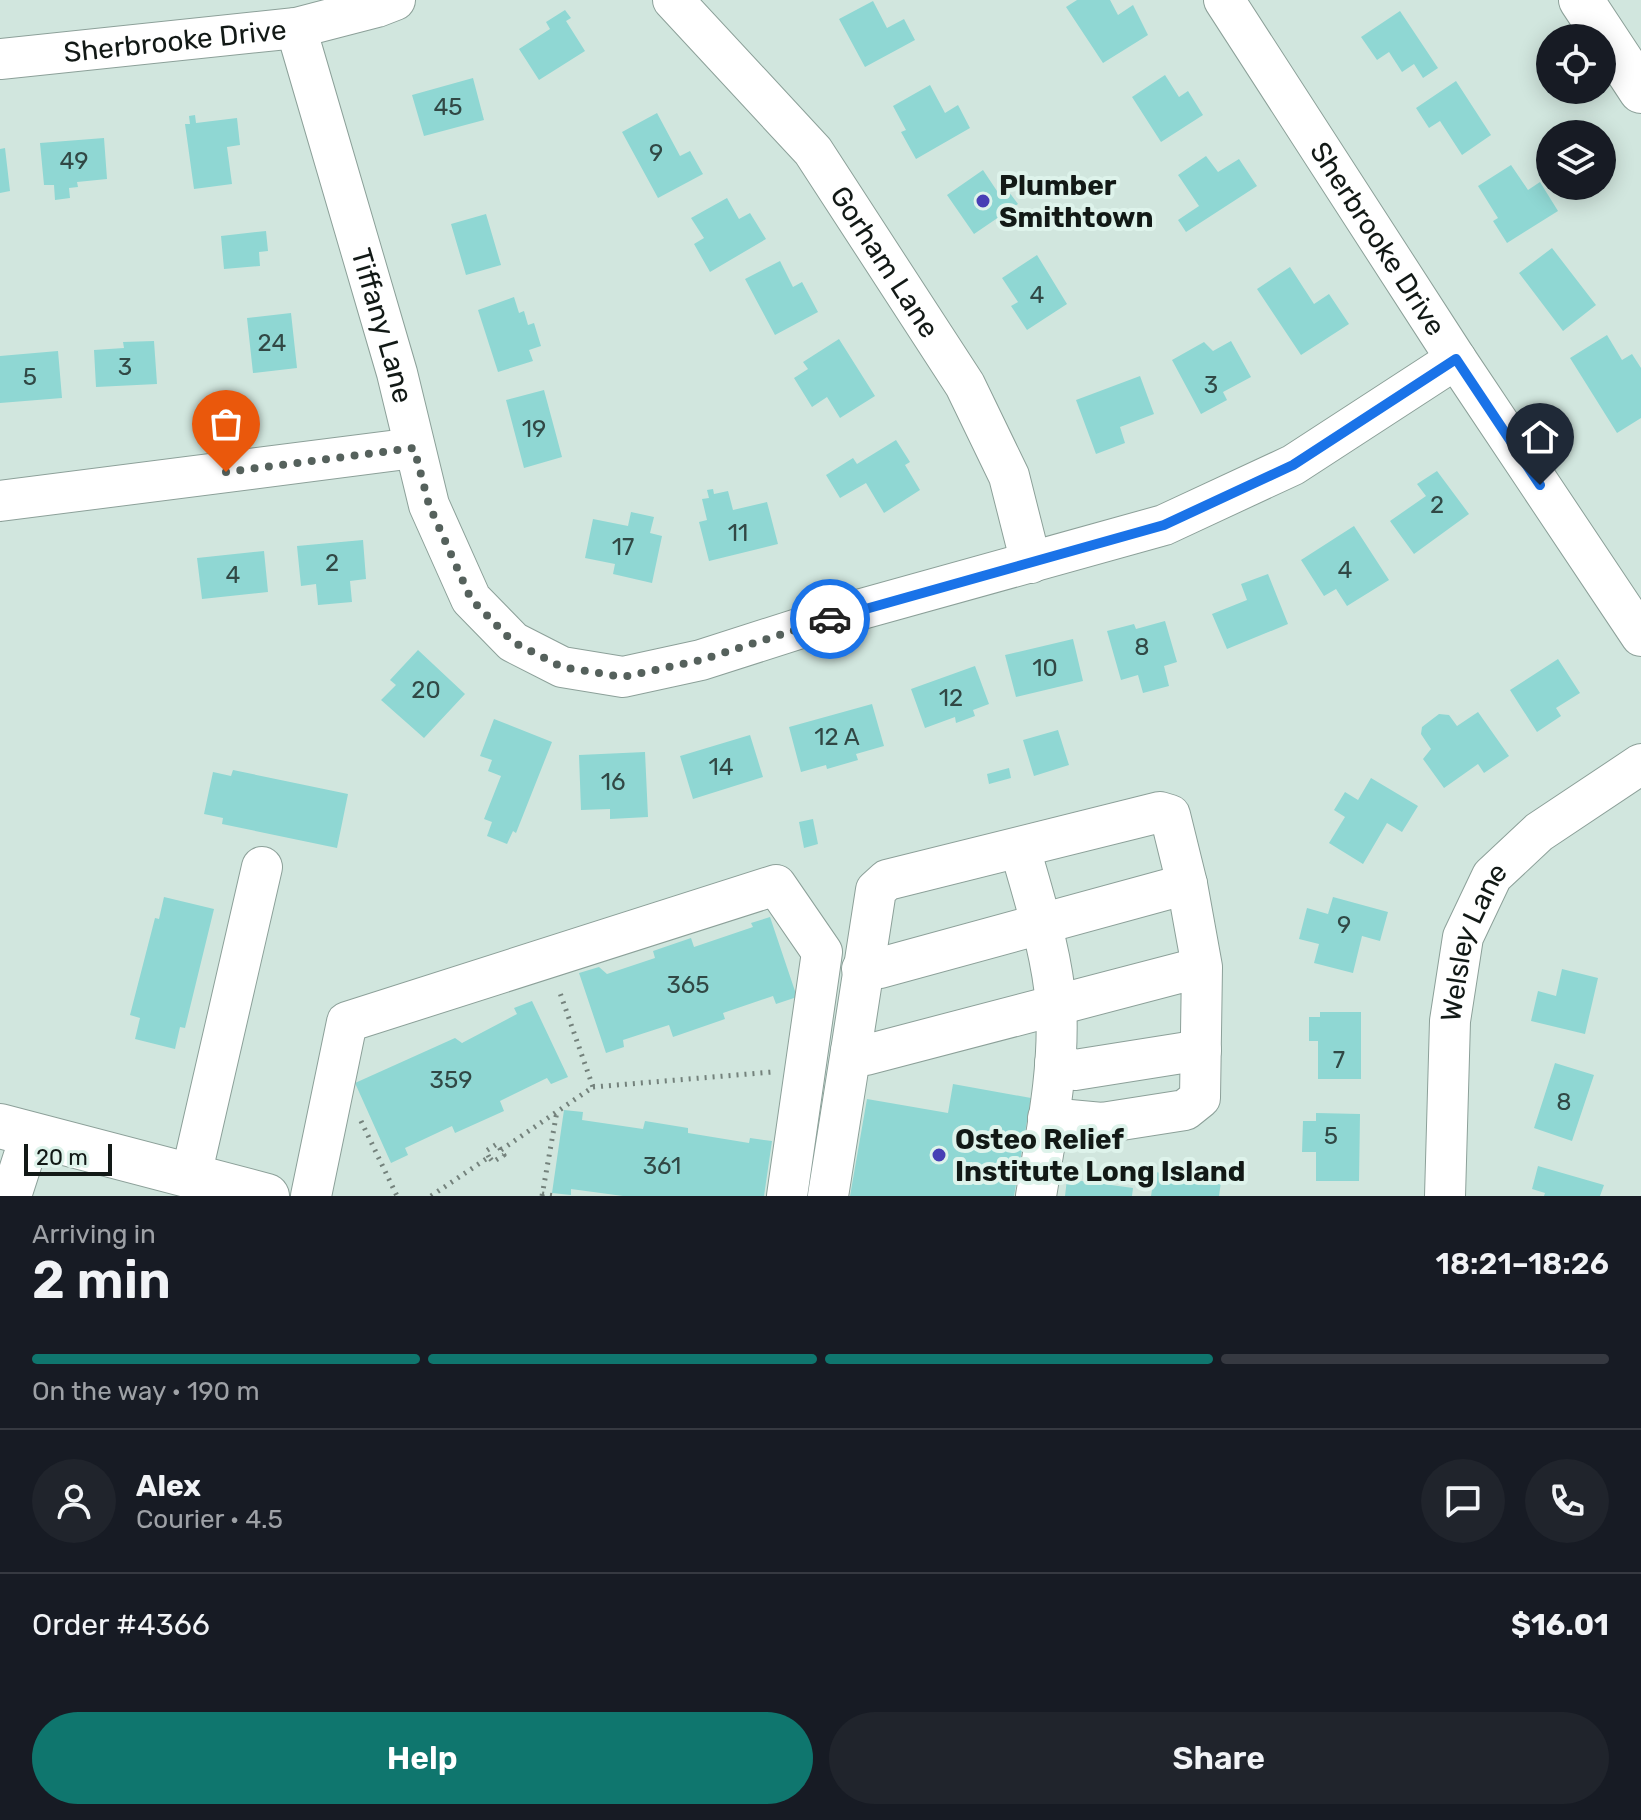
<!DOCTYPE html>
<html lang="en">
<head>
<meta charset="utf-8">
<style>
  :root { --surface:#171b24; --page:#20242c; --text:#f1f3f6; --muted:#9ea1a6; --line:#363941; --accent:#0f766e }
  body { margin:0; font-family:Rubik,sans-serif; background:var(--page); color:var(--text); height:100vh; display:flex; flex-direction:column; font-size:30px; white-space:nowrap }
  * { box-sizing:border-box; margin:0 }
  p { font-size:26px; color:var(--muted) }
  .icon { flex:none; width:44px; height:44px; fill:none; stroke:currentColor; stroke-width:2; stroke-linecap:round; stroke-linejoin:round }
  .map { position:relative; height:1196px; overflow:hidden }
  .sheet { display:flex; flex-direction:column; background:var(--surface); flex:1 }
  .sheet>* { flex:none }
  .buttons { position:absolute; left:1536px; top:24px; display:grid; gap:16px }
  .buttons a { display:grid; place-items:center; width:80px; height:80px; border-radius:50%; background:var(--surface); box-shadow:0 4px 20px #0003; font-size:40px }
  .scale { position:absolute; left:24px; bottom:20px; width:88px; box-sizing:border-box; padding-left:8px; border:4px solid #121916; border-top:0; font-size:22px; line-height:28px; white-space:nowrap; color:#121916; -webkit-text-stroke:6px #def3eb; paint-order:stroke }
  .pin { position:absolute; display:grid; place-items:center; width:68px; height:68px; color:#fff; margin:-82px -34px; border-radius:50% 50% 50% 0; rotate:-45deg; box-shadow:0 0 8px #0007 }
  .pin .icon { rotate:45deg }
  .courier { position:absolute; display:grid; place-items:center; width:80px; height:80px; margin:-40px; border:6px solid #1a73e8; border-radius:50%; background:#fff; color:#222; box-shadow:0 2px 10px #0007 }
  .head em { font-style:normal; font-weight:600 }
  .head div { display:flex; flex-direction:column-reverse }
  .head { display:flex; align-items:center; justify-content:space-between; height:136px; padding:0 32px }
  h1 { font-size:52px; font-weight:600; line-height:60px }
  .bar { display:grid; grid-template-columns:repeat(4,1fr); gap:12px 8px; align-content:center; height:96px; padding:0 32px }
  .bar i { height:10px; border-radius:6px; background:var(--line) }
  .bar .on { background:var(--accent) }
  .bar p { grid-column:span 4 }
  .line { display:flex; align-items:center; gap:20px; padding:0 32px; border-top:2px solid var(--line) }
  .line div { flex:1 }
  .round { display:grid; place-items:center; flex:none; width:84px; height:84px; border-radius:42px; background:var(--page) }
  .action { display:flex; gap:16px; margin-top:auto; padding:16px 32px }
  .action a { flex:1; height:92px; border-radius:48px; background:var(--accent); color:#fff; font-size:32px; font-weight:600; line-height:92px; text-align:center }
  .action a+a { background:var(--page); color:var(--text) }
  .map>svg:first-child { display:block }
  .building { fill:#8fd7d3 }
  .lines { fill:none; stroke-linecap:round; stroke-linejoin:round }
  .minor-casing { stroke:#8ca099; stroke-width:42 }
  .major-casing { stroke:#8ca099; stroke-width:46 }
  .highway-casing { stroke:#8ca099; stroke-width:46 }
  .path { stroke:#74827c; stroke-width:5; stroke-dasharray:2 6; stroke-linecap:butt }
  .minor { stroke:#fff; stroke-width:40 }
  .major { stroke:#fff; stroke-width:44 }
  .highway { stroke:#fff; stroke-width:44 }
  .done { stroke:#55615c; stroke-width:8; stroke-dasharray:0 14.4 }
  .route { stroke:#1a73e8; stroke-width:10 }
  .poi-dot { fill:#473fb5; stroke:#def3eb; stroke-width:3 }
  .labels { text-anchor:middle; stroke-width:8; stroke-linejoin:round; paint-order:stroke }
  .number-label { font-size:24px; fill:#314845 }
  .street-label { font-size:28px; fill:#121916; stroke:#def3eb }
  .poi-label { font-size:28px; font-weight:bold; fill:#121916; stroke:#def3eb; text-anchor:start }
</style>
</head>
<body>
<div class="map">
<svg width="1641" height="1196" viewBox="0 0 1641 1196">
  <rect width="100%" height="100%" fill="#d1e6de"/>
  <path class="building" d="M 1077,0 L 1110,0 L 1118,15 L 1133,5 L 1148,35 L 1103,63 L 1066,7 Z
    M 873,1 L 887,28 L 904,19 L 915,40 L 865,67 L 839,19 Z
    M 565,10 L 571,18 L 566,21 L 585,51 L 539,80 L 519,49 L 550,29 L 546,22 Z
    M 1400,11 L 1438,68 L 1423,78 L 1414,64 L 1402,72 L 1389,52 L 1377,60 L 1361,37 Z
    M 1165,75 L 1179,97 L 1188,91 L 1203,115 L 1161,142 L 1132,97 Z
    M 473,78 L 484,120 L 424,136 L 412,95 Z
    M 1456,81 L 1491,135 L 1462,155 L 1440,121 L 1429,128 L 1416,108 Z
    M 930,85 L 945,113 L 958,105 L 970,128 L 916,159 L 901,132 L 906,130 L 893,106 Z
    M 657,113 L 680,156 L 690,151 L 703,174 L 658,198 L 622,132 Z
    M 195,115 L 196,123 L 237,118 L 240,145 L 227,147 L 232,184 L 194,189 L 185,124 L 190,124 L 189,116 Z
    M 104,138 L 107,179 L 77,182 L 78,187 L 69,188 L 70,198 L 55,200 L 54,185 L 44,185 L 40,143 Z
    M 5,148 L 10,191 L 0,193 L 0,149 Z
    M 1206,156 L 1218,172 L 1239,159 L 1257,186 L 1186,232 L 1178,220 L 1199,206 L 1178,175 Z
    M 1511,165 L 1528,190 L 1540,182 L 1558,211 L 1507,243 L 1493,221 L 1498,218 L 1478,186 Z
    M 983,170 L 1001,197 L 1009,192 L 1018,204 L 974,234 L 947,195 Z
    M 727,198 L 739,219 L 750,213 L 766,239 L 710,272 L 694,244 L 704,238 L 691,218 Z
    M 486,214 L 501,265 L 466,275 L 451,224 Z
    M 266,231 L 268,251 L 259,252 L 260,266 L 224,269 L 221,236 Z
    M 1552,248 L 1596,305 L 1563,331 L 1519,273 Z
    M 1037,255 L 1067,304 L 1027,330 L 1011,306 L 1018,302 L 1002,278 Z
    M 780,261 L 793,287 L 802,282 L 818,312 L 775,335 L 745,279 Z
    M 1290,267 L 1314,304 L 1329,294 L 1349,324 L 1301,355 L 1257,289 Z
    M 514,297 L 519,313 L 524,311 L 528,325 L 534,323 L 541,346 L 529,350 L 533,361 L 498,372 L 478,310 Z
    M 291,313 L 297,368 L 253,373 L 247,318 Z
    M 1607,335 L 1622,360 L 1632,354 L 1641,368 L 1641,418 L 1617,433 L 1570,358 Z
    M 839,339 L 875,396 L 840,418 L 827,397 L 812,407 L 794,378 L 808,369 L 803,362 Z
    M 154,341 L 157,384 L 96,387 L 94,350 L 124,348 L 123,342 Z
    M 1231,341 L 1251,377 L 1223,392 L 1227,400 L 1201,414 L 1172,360 L 1204,342 L 1213,351 Z
    M 58,351 L 62,398 L 0,403 L 0,356 Z
    M 1140,376 L 1154,414 L 1120,427 L 1125,443 L 1096,454 L 1076,400 Z
    M 544,390 L 562,457 L 524,468 L 506,400 Z
    M 896,440 L 910,462 L 905,465 L 920,490 L 884,513 L 866,483 L 840,498 L 826,475 L 853,458 L 857,464 Z
    M 1437,471 L 1469,514 L 1414,554 L 1390,521 L 1426,496 L 1417,484 Z
    M 713,489 L 714,494 L 728,491 L 733,510 L 767,502 L 778,544 L 709,561 L 699,522 L 707,520 L 702,499 L 709,498 L 707,490 Z
    M 631,512 L 654,517 L 650,533 L 662,536 L 652,583 L 613,574 L 615,564 L 585,558 L 593,519 L 628,526 Z
    M 1354,526 L 1389,580 L 1347,606 L 1336,589 L 1324,596 L 1301,560 Z
    M 363,540 L 366,579 L 350,581 L 352,602 L 318,605 L 316,584 L 301,586 L 297,546 Z
    M 264,551 L 268,592 L 202,599 L 197,558 Z
    M 1268,574 L 1288,624 L 1227,649 L 1212,614 L 1247,600 L 1241,584 Z
    M 1165,621 L 1177,662 L 1164,666 L 1169,686 L 1143,693 L 1138,675 L 1121,680 L 1107,631 L 1134,624 L 1136,629 Z
    M 1073,639 L 1083,681 L 1016,697 L 1005,655 Z
    M 418,650 L 465,694 L 424,738 L 381,700 L 396,685 L 390,680 Z
    M 1558,659 L 1580,693 L 1556,708 L 1561,716 L 1537,732 L 1510,690 Z
    M 975,666 L 989,704 L 973,710 L 975,716 L 956,723 L 955,717 L 925,728 L 911,689 Z
    M 872,704 L 884,746 L 856,754 L 858,760 L 827,769 L 826,765 L 801,772 L 789,727 Z
    M 1478,712 L 1509,756 L 1484,773 L 1478,764 L 1444,788 L 1423,759 L 1431,749 L 1421,734 L 1422,727 L 1439,714 L 1449,715 L 1457,726 Z
    M 494,719 L 552,742 L 516,833 L 513,831 L 507,844 L 487,836 L 492,822 L 484,819 L 501,776 L 488,771 L 492,760 L 480,756 Z
    M 1058,730 L 1069,765 L 1034,776 L 1023,740 Z
    M 750,735 L 763,777 L 693,799 L 680,756 Z
    M 645,752 L 648,817 L 610,819 L 610,809 L 581,810 L 579,755 Z
    M 1009,768 L 1011,778 L 989,784 L 987,774 Z
    M 233,770 L 348,794 L 337,848 L 222,824 L 223,818 L 204,814 L 213,772 L 231,776 Z
    M 1371,778 L 1418,806 L 1402,832 L 1387,823 L 1363,864 L 1329,843 L 1345,817 L 1334,810 L 1345,792 L 1358,800 Z
    M 813,819 L 818,844 L 804,848 L 799,822 Z
    M 164,897 L 214,909 L 185,1028 L 180,1027 L 175,1049 L 135,1039 L 140,1018 L 130,1015 L 155,918 L 159,919 Z
    M 1333,897 L 1388,912 L 1380,941 L 1362,936 L 1353,973 L 1314,963 L 1319,944 L 1299,939 L 1307,908 L 1328,914 Z
    M 770,917 L 797,997 L 776,1004 L 773,996 L 723,1013 L 725,1019 L 673,1037 L 669,1025 L 623,1040 L 624,1047 L 606,1053 L 579,973 L 599,967 L 607,974 L 655,958 L 653,951 L 691,938 L 694,947 L 753,927 L 751,923 Z
    M 1562,969 L 1598,978 L 1585,1034 L 1531,1021 L 1538,991 L 1556,996 Z
    M 532,1001 L 568,1077 L 551,1084 L 547,1078 L 500,1101 L 504,1111 L 455,1133 L 452,1126 L 405,1148 L 408,1155 L 391,1163 L 355,1083 L 455,1038 L 462,1043 L 517,1014 L 514,1008 Z
    M 1320,1012 L 1361,1012 L 1361,1079 L 1318,1079 L 1318,1041 L 1309,1041 L 1309,1017 L 1320,1017 Z
    M 1555,1063 L 1594,1075 L 1572,1141 L 1534,1128 Z
    M 953,1084 L 1031,1098 L 1014,1196 L 850,1196 L 867,1099 L 948,1113 Z
    M 564,1110 L 583,1112 L 582,1120 L 643,1129 L 645,1121 L 688,1128 L 688,1133 L 749,1143 L 750,1138 L 772,1141 L 764,1196 L 623,1196 L 571,1189 L 571,1195 L 552,1193 Z
    M 1316,1113 L 1360,1114 L 1359,1181 L 1316,1181 L 1316,1152 L 1302,1152 L 1303,1121 L 1316,1121 Z
    M 1538,1166 L 1604,1185 L 1600,1196 L 1544,1196 L 1545,1193 L 1532,1189 Z
    M 1155,1172 L 1221,1182 L 1219,1196 L 1151,1196 Z
    M 1067,1179 L 1133,1188 L 1132,1196 L 1065,1196 Z"/>
  <g class="lines">
    <g class="minor-casing">
      <g id="minor">
        <path id="s1" d="M 673,0 L 813,151 L 965,385 L 1009,476 L 1031,563"/>
        <path id="s2" d="M 1224,0 L 1456,359 L 1641,636"/>
        <path id="s3" d="M 296,28 L 397,373 L 429,505 L 471,599 L 513,642 L 562,667 L 623,677 L 701,660 L 851,612 L 1164,525 L 1293,465 L 1456,359"/>
        <path id="s4" d="M 0,59 L 296,28 L 377,7 L 395,0"/>
        <path d="M 0,501 L 414,448"/>
        <path d="M 1020,848 C 1034,899 1052,952 1056,1005 C 1060,1069 1046,1134 1036,1196"/>
        <path d="M 862,969 L 880,968 L 1187,884"/>
        <path d="M 1055,1063 L 1075,1070 L 1201,1050"/>
        <path d="M 1048,1118 L 1102,1123 L 1185,1110 L 1200,1098 L 1202,967 L 1187,884 L 1170,815 L 1160,812 L 887,880 L 876,890 L 851,1051 L 866,1055 L 1202,967"/>
        <path d="M 191,1176 L 262,867"/>
        <path d="M 11,1196 L 31,1134"/>
        <path d="M 311,1196 L 347,1022 L 776,885 L 822,952 L 787,1196"/>
        <path d="M 828,1196 L 851,1051"/>
        <path id="s5" d="M 1445,1196 L 1450,1021 L 1463,937 L 1492,876 L 1539,832 L 1641,764"/>
      </g>
    </g>
    <g class="major-casing">
      <path id="major" d="M 0,1126 L 267,1196"/>
    </g>
    <g class="highway-casing">
      <path id="highway" d="M 1581,0 L 1641,91"/>
    </g>
    <path class="path" d="M 593,1087 L 772,1072
      M 361,1121 L 397,1196
      M 501,1150 L 593,1087 L 559,990
      M 542,1194 L 556,1196
      M 431,1196 L 489,1157 L 493,1162 L 504,1155 L 497,1144 L 486,1151 L 489,1157
      M 542,1196 L 557,1111"/>
    <use href="#minor" class="minor"/>
    <use href="#major" class="major"/>
    <use href="#highway" class="highway"/>
  </g>
  <g class="lines">
    <path class="done" d="M 226,472 L 414,448 L 429,505 L 471,599 L 513,642 L 562,667 L 623,677 L 701,660 L 830,619"/>
    <path class="route" d="M 830,619 L 1164,525 L 1293,465 L 1456,359 L 1540,485"/>
  </g>
  <g class="poi-dot">
    <circle cx="983" cy="201" r="8"/>
    <circle cx="939" cy="1155" r="8"/>
  </g>
  <g class="labels">
    <g class="number-label">
      <text x="448" y="115">45</text>
      <text x="656" y="161">9</text>
      <text x="74" y="169">49</text>
      <text x="1037" y="303">4</text>
      <text x="272" y="351">24</text>
      <text x="125" y="375">3</text>
      <text x="30" y="385">5</text>
      <text x="1211" y="393">3</text>
      <text x="534" y="437">19</text>
      <text x="1437" y="513">2</text>
      <text x="738" y="541">11</text>
      <text x="623" y="555">17</text>
      <text x="332" y="571">2</text>
      <text x="1345" y="578">4</text>
      <text x="233" y="583">4</text>
      <text x="1142" y="655">8</text>
      <text x="1045" y="676">10</text>
      <text x="426" y="698">20</text>
      <text x="951" y="706">12</text>
      <text x="837" y="745">12 A</text>
      <text x="721" y="775">14</text>
      <text x="613" y="790">16</text>
      <text x="1344" y="933">9</text>
      <text x="688" y="993">365</text>
      <text x="1339" y="1068">7</text>
      <text x="451" y="1088">359</text>
      <text x="1564" y="1110">8</text>
      <text x="1331" y="1144">5</text>
      <text x="662" y="1174">361</text>
    </g>
    <g class="street-label">
      <text dy="10" stroke="none"><textPath href="#s4" startOffset="176">Sherbrooke Drive</textPath></text>
      <text dy="10" stroke="none"><textPath href="#s2" startOffset="284">Sherbrooke Drive</textPath></text>
      <text dy="10" stroke="none"><textPath href="#s1" startOffset="338">Gorham Lane</textPath></text>
      <text dy="10" stroke="none"><textPath href="#s3" startOffset="310">Tiffany Lane</textPath></text>
      <text dy="10" stroke="none"><textPath href="#s5" startOffset="258">Welsley Lane</textPath></text>
    </g>
    <g class="poi-label">
      <text x="999" y="195">Plumber<tspan x="999" dy="32">Smithtown</tspan></text>
      <text x="955" y="1149">Osteo Relief<tspan x="955" dy="32">Institute Long Island</tspan></text>
    </g>
  </g>
</svg>
<div class="buttons">
<a><svg class="icon" aria-label="locate" viewBox="0 0 24 24"><circle cx="12" cy="12" r="6"/><path d="M12 2v4M12 18v4M2 12h4M18 12h4"/></svg></a>
<a><svg class="icon" aria-label="layers" viewBox="0 0 24 24"><path d="M12 4l9 5-9 5-9-5zM3 14l9 5 9-5"/></svg></a>
</div>
<div class="scale">20 m</div>
<div class="pin" style="left:226px;top:472px;background:#ea580c"><svg class="icon" aria-label="bag" viewBox="0 0 24 24"><path d="M5 8h14l-1 12H6zM9 8a3 3 0 0 1 6 0"/></svg></div>
<div class="pin" style="left:1540px;top:485px;background:#1f2937"><svg class="icon" aria-label="home" viewBox="0 0 24 24"><path d="M3 11l9-7 9 7M6 9v11h12V9"/></svg></div>
<div class="courier" style="left:830px;top:619px"><svg class="icon" aria-label="car" viewBox="0 0 24 24"><path d="M5 17H2v-5l4-1 3-4h7l3 4 3 1v5h-3M9 17h6M6 11h13"/><circle cx="7" cy="17" r="2"/><circle cx="17" cy="17" r="2"/></svg></div>
</div>
<section class="sheet">
<div class="head"><div><h1>2 min</h1><p>Arriving in</p></div><em>18:21–18:26</em></div>
<div class="bar"><i class="on"></i><i class="on"></i><i class="on"></i><i></i><p>On the way · 190 m</p></div>
<div class="line" style="height:144px"><a class="round"><svg class="icon" aria-label="person" viewBox="0 0 24 24"><circle cx="12" cy="8" r="4"/><path d="M4 21q1-7 8-7t8 7"/></svg></a><div><b>Alex</b><p>Courier · 4.5</p></div><a class="round"><svg class="icon" aria-label="chat" viewBox="0 0 24 24"><path d="M4 5h16v11H9l-5 4z"/></svg></a><a class="round"><svg class="icon" aria-label="phone" viewBox="0 0 24 24"><path d="M5 4h4l2 5-3 2q2 4 5 5l2-3 5 2v4C11 20 4 13 5 4z"/></svg></a></div>
<div class="line" style="height:104px"><div>Order #4366</div><b>$16.01</b></div>
<div class="action"><a>Help</a><a>Share</a></div>
</section>
</body>
</html>
